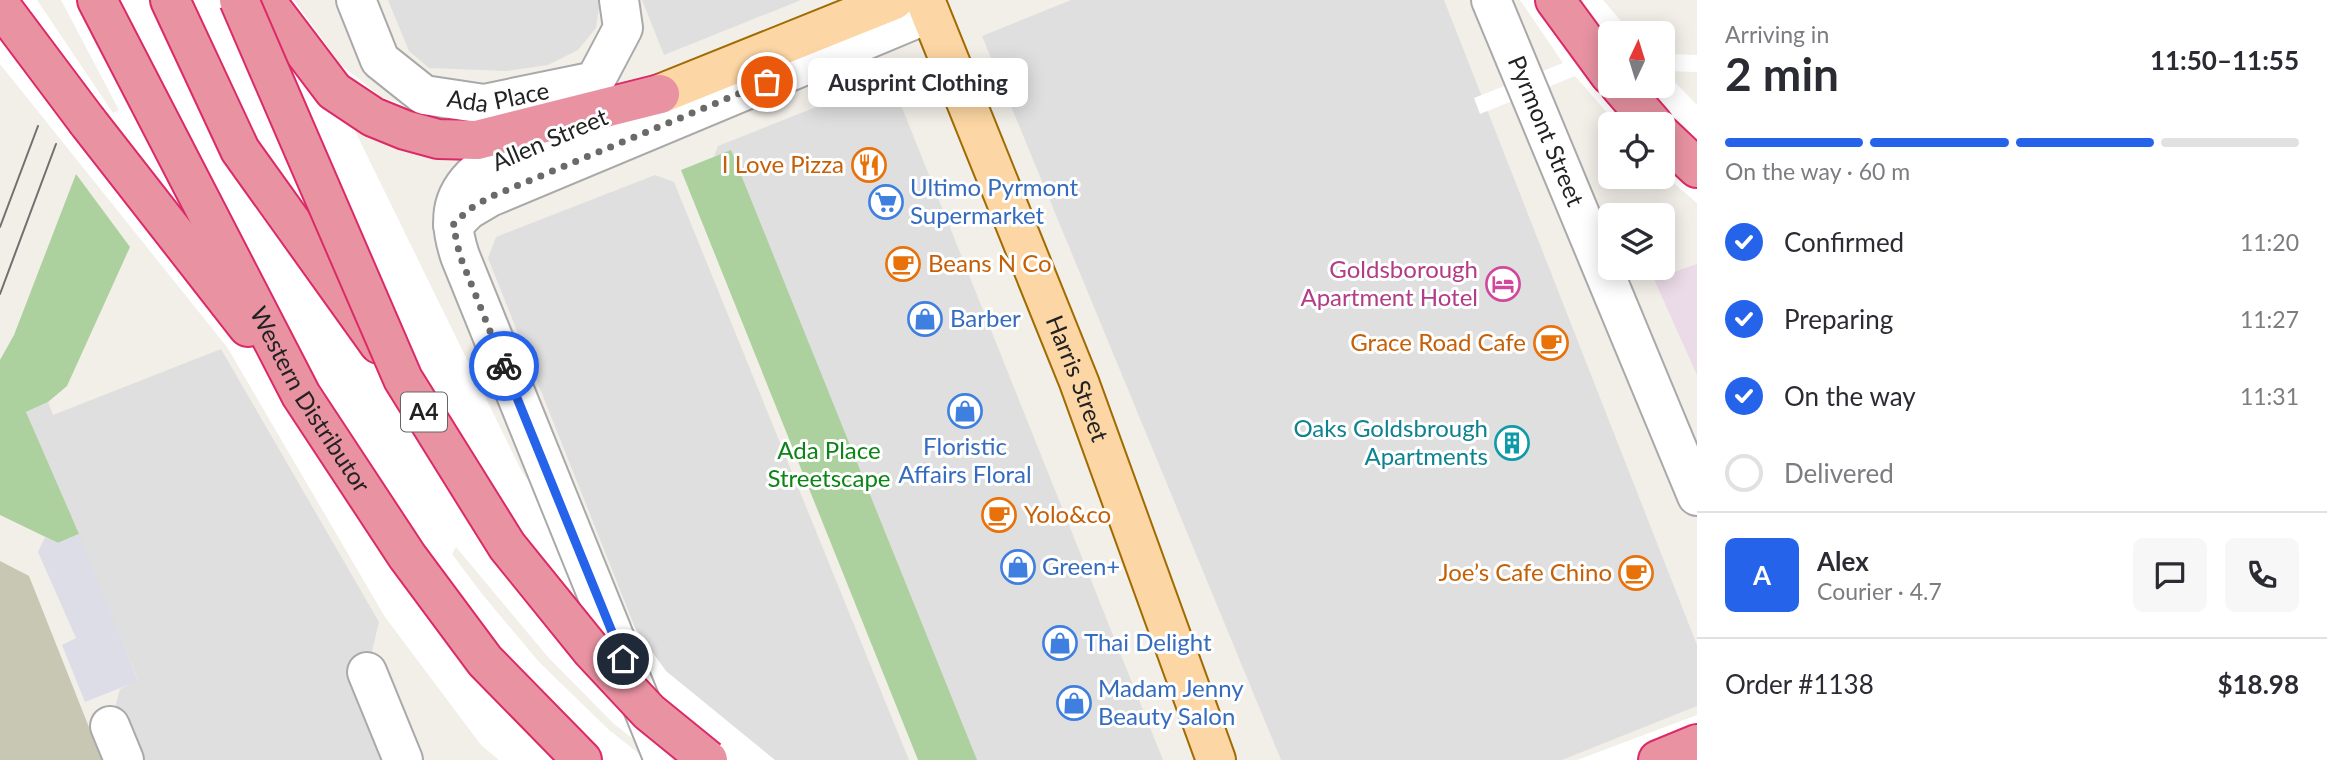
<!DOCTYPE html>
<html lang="en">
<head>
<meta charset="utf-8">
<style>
  :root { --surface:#fff; --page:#f7f7f7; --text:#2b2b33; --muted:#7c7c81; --line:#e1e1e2; --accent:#2563eb }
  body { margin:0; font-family:Lato,sans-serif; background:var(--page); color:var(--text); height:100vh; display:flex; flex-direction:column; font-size:26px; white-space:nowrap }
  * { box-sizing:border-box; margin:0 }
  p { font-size:23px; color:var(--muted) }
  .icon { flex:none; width:38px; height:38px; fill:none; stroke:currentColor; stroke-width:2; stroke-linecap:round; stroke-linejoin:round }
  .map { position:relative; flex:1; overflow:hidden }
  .side { display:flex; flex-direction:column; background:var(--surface); width:630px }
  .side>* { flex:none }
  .needle { width:46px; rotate:4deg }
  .fabs { position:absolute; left:1598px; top:21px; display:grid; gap:14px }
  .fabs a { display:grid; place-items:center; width:77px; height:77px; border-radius:10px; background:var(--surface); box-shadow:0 4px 18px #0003; font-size:35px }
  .pin { position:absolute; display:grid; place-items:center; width:60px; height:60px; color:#fff; margin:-30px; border:4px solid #fff; border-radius:50%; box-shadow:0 2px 7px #0007 }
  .courier { position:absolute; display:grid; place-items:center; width:70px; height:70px; margin:-35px; border:5px solid #2563eb; border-radius:50%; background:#fff; color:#222; box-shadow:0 2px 9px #0007 }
  .bubble { position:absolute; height:49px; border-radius:10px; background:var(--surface); box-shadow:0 4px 18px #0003; font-size:23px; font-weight:700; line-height:49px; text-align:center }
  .head em { font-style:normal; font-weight:700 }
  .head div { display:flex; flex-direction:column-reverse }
  .head { display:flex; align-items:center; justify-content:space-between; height:119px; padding:0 28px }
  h1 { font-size:46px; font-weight:700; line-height:52px }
  .bar { display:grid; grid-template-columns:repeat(4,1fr); gap:10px 7px; align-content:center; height:84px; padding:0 28px }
  .bar i { height:9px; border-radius:5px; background:var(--line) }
  .bar .selected { background:var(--accent) }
  .bar p { grid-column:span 4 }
  .line { display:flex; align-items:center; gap:18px; padding:0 28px; border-top:2px solid var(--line) }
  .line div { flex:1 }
  .round { display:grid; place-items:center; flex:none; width:74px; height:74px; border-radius:10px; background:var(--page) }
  ol { padding:0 28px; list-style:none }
  li { display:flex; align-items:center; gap:21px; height:77px }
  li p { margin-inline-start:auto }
  li .icon { padding:7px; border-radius:50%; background:var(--accent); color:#fff; stroke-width:4 }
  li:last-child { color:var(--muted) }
  li i { width:38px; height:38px; border:4px solid var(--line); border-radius:50% }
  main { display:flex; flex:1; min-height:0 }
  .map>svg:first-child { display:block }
  .residential { fill:#e0dfdf }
  .industrial { fill:#ebdbe8 }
  .construction { fill:#c7c7b4 }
  .forest { fill:#add19e }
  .plaza { fill:#dddde8 }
  .pier { fill:#fff }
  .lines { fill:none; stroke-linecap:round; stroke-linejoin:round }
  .street-casing { stroke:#a9a9a9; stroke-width:42 }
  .primary-casing { stroke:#a06b00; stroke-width:42 }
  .highway-casing { stroke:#dc2a67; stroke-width:42 }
  .street { stroke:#fff; stroke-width:38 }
  .primary { stroke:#fcd6a4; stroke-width:38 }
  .highway { stroke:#e892a2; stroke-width:38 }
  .tram { stroke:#707070; stroke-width:2 }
  .highway-bridge-casing { stroke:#dc2a67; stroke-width:42; stroke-linecap:butt }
  .highway-bridge { stroke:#e892a2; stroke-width:38 }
  .done { stroke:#6b6a68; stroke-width:7; stroke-dasharray:0 12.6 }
  .route { stroke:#2563eb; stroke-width:9 }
  .labels { text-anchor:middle; stroke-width:6; stroke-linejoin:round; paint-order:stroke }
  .shield { fill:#fff; stroke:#646464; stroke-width:2 }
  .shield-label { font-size:23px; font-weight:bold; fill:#222 }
  .street-label { font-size:24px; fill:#222; stroke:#fff }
  .food-label { font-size:24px; fill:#c56008; stroke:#fff; text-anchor:end }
  .shop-label { font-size:24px; fill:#366cbe; stroke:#fff; text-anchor:start }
  .hotel-label { font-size:24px; fill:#b23c85; stroke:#fff; text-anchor:end }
  .culture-label { font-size:24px; fill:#0d838f; stroke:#fff; text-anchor:end }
  .park-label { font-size:24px; fill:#0c8416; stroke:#fff }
</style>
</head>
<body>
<main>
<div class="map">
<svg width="1697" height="760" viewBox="0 0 1697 760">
  <rect width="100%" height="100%" fill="#f2efe9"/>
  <path class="residential" d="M 388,0 L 600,0 L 596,28 L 578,50 L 548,65 L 506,71 L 429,68 L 409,51 Z
    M 642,0 L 801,0 L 664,55 Z
    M 1071,0 L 1444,0 L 1697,645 L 1697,706 L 1562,760 L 1281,760 L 982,36 Z
    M 874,84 L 897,95 L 1163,760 L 947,760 L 709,170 L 718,146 Z
    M 655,175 L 674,182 L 909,760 L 757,760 L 644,650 L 488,258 L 496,237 Z
    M 221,349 L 379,622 L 367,672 L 403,760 L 124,760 L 110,726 L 120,689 L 138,680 L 26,412 L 48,402 L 53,415 Z"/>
  <path class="industrial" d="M 1697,264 L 1697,375 L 1654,279 Z"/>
  <path class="construction" d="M 0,561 L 29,576 L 102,760 L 0,760 Z"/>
  <path class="forest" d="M 731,150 L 977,760 L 918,760 L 681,170 Z
    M 76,174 L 130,247 L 67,386 L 48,402 L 26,412 L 79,534 L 58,543 L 0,515 L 0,360 L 14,335 Z"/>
  <path class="plaza" d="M 79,534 L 138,681 L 85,702 L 62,645 L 76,638 L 38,552 L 45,537 L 58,543 Z"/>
  <path class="pier" d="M 0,0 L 37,0 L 113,113 L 119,110 L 61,0 L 294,0 L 341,65 L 381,97 L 440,116 L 433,155 L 355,131 L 522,472 L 666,671 L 775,760 L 660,760 L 614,724 L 548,657 L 456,547 L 452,554 L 482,594 L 539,662 L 609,730 L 647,760 L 499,760 L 481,745 L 385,617 L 227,347 L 0,64 Z
    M 1520,0 L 1603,0 L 1631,33 L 1610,33 L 1610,86 L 1662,86 L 1663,54 L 1697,55 L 1697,72 L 1664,71 L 1697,105 L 1697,203 L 1663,174 L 1662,124 L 1617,124 L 1575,76 L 1480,114 L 1474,98 L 1563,63 Z
    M 1697,715 L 1697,760 L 1577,760 Z"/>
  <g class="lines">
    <g class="street-casing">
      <g id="street">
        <path id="s1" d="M 356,0 L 380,60 L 424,95 L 484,104 L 595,81 L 623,28 L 619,0"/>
        <path id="s2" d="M 1491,0 L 1697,496"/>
        <path d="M 587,124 L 477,172 C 449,197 449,223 460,256 L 664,760"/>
        <path d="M 453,225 L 468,210 L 490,197 L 930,13"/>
        <path d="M 367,672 L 403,760"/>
        <path d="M 110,726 L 124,760"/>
      </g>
    </g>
    <g class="primary-casing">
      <g id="primary">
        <path id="s3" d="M 925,0 L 1079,382 L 1216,760"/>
        <path d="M 660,94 L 894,0"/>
      </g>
    </g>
    <g class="highway-casing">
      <g id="highway">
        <path id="s4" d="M 97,0 L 301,395 L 407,556 L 485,661 L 582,760"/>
        <path d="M 170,0 L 240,150 L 379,344"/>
        <path d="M 265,0 L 334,91 L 373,117 L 405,130 L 438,139 L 477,140 L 660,94"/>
        <path d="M 1555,0 L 1610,75"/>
        <path d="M 1620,86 L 1653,124"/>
        <path d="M 87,121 L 248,327"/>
        <path d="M 1662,135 L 1697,168"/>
        <path d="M 1658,760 L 1697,744"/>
      </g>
    </g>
    <use href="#street" class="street"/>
    <use href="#primary" class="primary"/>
    <use href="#highway" class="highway"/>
    <path class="tram" d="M 0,227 L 38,126
      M 0,294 L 56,144"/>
    <g class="highway-bridge-casing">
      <path id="highway-bridge" d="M 239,0 L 403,379 L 507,546 L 592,651 L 649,712 L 708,760
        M 0,5 L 87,121"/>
    </g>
    <use href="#highway-bridge" class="highway-bridge"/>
  </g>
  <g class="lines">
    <path class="done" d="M 504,366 L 460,256 L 453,225 L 468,210 L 490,197 L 767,82"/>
    <path class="route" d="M 504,366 L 623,659"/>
  </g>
  <defs>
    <g id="restaurant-ring" transform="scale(1.75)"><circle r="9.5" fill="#fff" stroke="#e8710a" stroke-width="1.5"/><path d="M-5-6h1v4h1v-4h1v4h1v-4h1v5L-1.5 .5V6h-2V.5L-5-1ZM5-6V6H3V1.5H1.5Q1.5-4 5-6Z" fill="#e8710a"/></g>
    <g id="supermarket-ring" transform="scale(1.75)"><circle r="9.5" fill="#fff" stroke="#3f7fe0" stroke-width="1.5"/><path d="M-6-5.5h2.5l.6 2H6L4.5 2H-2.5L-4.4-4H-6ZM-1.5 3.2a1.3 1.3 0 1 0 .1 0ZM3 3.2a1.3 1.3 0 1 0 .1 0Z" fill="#3f7fe0"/></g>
    <g id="cafe-ring" transform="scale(1.75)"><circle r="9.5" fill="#fff" stroke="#e8710a" stroke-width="1.5"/><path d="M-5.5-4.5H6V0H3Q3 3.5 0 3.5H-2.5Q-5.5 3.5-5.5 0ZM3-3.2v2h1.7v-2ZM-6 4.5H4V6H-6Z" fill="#e8710a"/></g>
    <g id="hotel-ring" transform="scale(1.75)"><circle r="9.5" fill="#fff" stroke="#d1479c" stroke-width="1.5"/><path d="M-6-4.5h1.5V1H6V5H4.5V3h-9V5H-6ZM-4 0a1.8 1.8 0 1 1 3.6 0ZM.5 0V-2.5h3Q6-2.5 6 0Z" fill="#d1479c"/></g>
    <g id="shop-ring" transform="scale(1.75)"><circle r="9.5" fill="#fff" stroke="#3f7fe0" stroke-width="1.5"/><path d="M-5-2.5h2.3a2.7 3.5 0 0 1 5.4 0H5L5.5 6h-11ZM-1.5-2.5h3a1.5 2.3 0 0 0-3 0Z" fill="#3f7fe0"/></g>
    <g id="building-ring" transform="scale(1.75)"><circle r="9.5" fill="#fff" stroke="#0f9aa8" stroke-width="1.5"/><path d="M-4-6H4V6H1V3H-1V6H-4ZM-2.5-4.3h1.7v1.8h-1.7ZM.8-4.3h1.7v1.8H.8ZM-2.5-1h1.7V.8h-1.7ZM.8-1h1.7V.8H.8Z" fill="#0f9aa8"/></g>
  </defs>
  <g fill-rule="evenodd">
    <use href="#restaurant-ring" x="869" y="165"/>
    <use href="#supermarket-ring" x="886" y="202"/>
    <use href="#cafe-ring" x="903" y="264"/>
    <use href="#hotel-ring" x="1503" y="284"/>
    <use href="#shop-ring" x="925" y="319"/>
    <use href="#cafe-ring" x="1551" y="343"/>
    <use href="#shop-ring" x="965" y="411"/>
    <use href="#building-ring" x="1512" y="443"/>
    <use href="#cafe-ring" x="999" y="515"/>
    <use href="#shop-ring" x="1018" y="567"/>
    <use href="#cafe-ring" x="1636" y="573"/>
    <use href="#shop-ring" x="1060" y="643"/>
    <use href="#shop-ring" x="1074" y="703"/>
  </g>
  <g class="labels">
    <rect class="shield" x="401" y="392.5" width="46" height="39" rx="5"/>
    <g class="shield-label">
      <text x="424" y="420">A4</text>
    </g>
    <g class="street-label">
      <text dy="8" stroke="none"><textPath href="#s1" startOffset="196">Ada Place</textPath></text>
      <text dy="8" stroke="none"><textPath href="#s2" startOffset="142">Pyrmont Street</textPath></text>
      <text transform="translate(550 140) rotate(-23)" y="8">Allen Street</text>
      <text dy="8" stroke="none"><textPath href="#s3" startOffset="408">Harris Street</textPath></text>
      <text dy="8" stroke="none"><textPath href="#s4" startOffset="453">Western Distributor</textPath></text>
    </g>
    <g class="food-label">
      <text x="844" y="173">I Love Pizza</text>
      <text x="928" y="272" text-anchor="start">Beans N Co</text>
      <text x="1526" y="351">Grace Road Cafe</text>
      <text x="1024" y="523" text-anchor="start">Yolo&amp;co</text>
      <text x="1612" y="581">Joe’s Cafe Chino</text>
    </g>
    <g class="shop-label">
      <text x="910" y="196">Ultimo Pyrmont<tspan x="910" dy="28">Supermarket</tspan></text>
      <text x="950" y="327">Barber</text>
      <text x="965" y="455" text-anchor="middle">Floristic<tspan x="965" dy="28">Affairs Floral</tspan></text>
      <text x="1042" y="575">Green+</text>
      <text x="1084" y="651">Thai Delight</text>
      <text x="1098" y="697">Madam Jenny<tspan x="1098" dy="28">Beauty Salon</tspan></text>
    </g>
    <g class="hotel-label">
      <text x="1478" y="278">Goldsborough<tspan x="1478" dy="28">Apartment Hotel</tspan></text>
    </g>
    <g class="culture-label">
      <text x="1488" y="437">Oaks Goldsbrough<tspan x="1488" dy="28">Apartments</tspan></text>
    </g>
    <g class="park-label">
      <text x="829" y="459">Ada Place<tspan x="829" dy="28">Streetscape</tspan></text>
    </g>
  </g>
</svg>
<div class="fabs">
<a><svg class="needle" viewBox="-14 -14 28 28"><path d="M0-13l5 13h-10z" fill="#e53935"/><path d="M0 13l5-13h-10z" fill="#7c7c81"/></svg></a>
<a><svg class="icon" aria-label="locate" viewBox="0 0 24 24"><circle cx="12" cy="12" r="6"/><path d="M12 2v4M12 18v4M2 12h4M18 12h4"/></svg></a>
<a><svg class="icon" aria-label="layers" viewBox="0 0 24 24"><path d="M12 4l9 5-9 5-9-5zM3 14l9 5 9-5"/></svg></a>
</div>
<div class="pin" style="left:767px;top:82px;background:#ea580c"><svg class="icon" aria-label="bag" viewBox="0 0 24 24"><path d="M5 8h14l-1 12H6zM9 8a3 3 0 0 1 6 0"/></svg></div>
<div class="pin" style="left:623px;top:659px;background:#1f2937"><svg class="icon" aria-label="home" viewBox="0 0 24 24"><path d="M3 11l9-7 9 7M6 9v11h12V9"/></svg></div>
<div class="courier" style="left:504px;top:366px"><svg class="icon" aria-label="bike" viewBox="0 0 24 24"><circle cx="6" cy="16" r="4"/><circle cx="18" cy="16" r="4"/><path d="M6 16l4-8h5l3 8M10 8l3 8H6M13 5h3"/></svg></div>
<div class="bubble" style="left:808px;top:58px;width:220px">Ausprint Clothing</div>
</div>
<section class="side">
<div class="head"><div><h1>2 min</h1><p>Arriving in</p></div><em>11:50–11:55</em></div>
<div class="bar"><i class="selected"></i><i class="selected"></i><i class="selected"></i><i></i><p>On the way · 60 m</p></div>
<ol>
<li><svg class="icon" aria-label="check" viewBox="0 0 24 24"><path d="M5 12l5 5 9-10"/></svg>Confirmed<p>11:20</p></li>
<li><svg class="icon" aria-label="check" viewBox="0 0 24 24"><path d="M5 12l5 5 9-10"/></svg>Preparing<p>11:27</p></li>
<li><svg class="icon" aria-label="check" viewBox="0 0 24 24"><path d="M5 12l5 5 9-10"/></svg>On the way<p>11:31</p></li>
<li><i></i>Delivered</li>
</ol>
<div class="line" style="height:126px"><b class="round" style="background:var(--accent);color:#fff">A</b><div><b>Alex</b><p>Courier · 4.7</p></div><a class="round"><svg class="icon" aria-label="chat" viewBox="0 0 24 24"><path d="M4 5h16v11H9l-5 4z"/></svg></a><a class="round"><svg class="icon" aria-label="phone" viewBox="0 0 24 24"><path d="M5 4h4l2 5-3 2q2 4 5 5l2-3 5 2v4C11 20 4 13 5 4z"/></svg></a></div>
<div class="line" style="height:91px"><div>Order #1138</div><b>$18.98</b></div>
</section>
</main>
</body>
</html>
